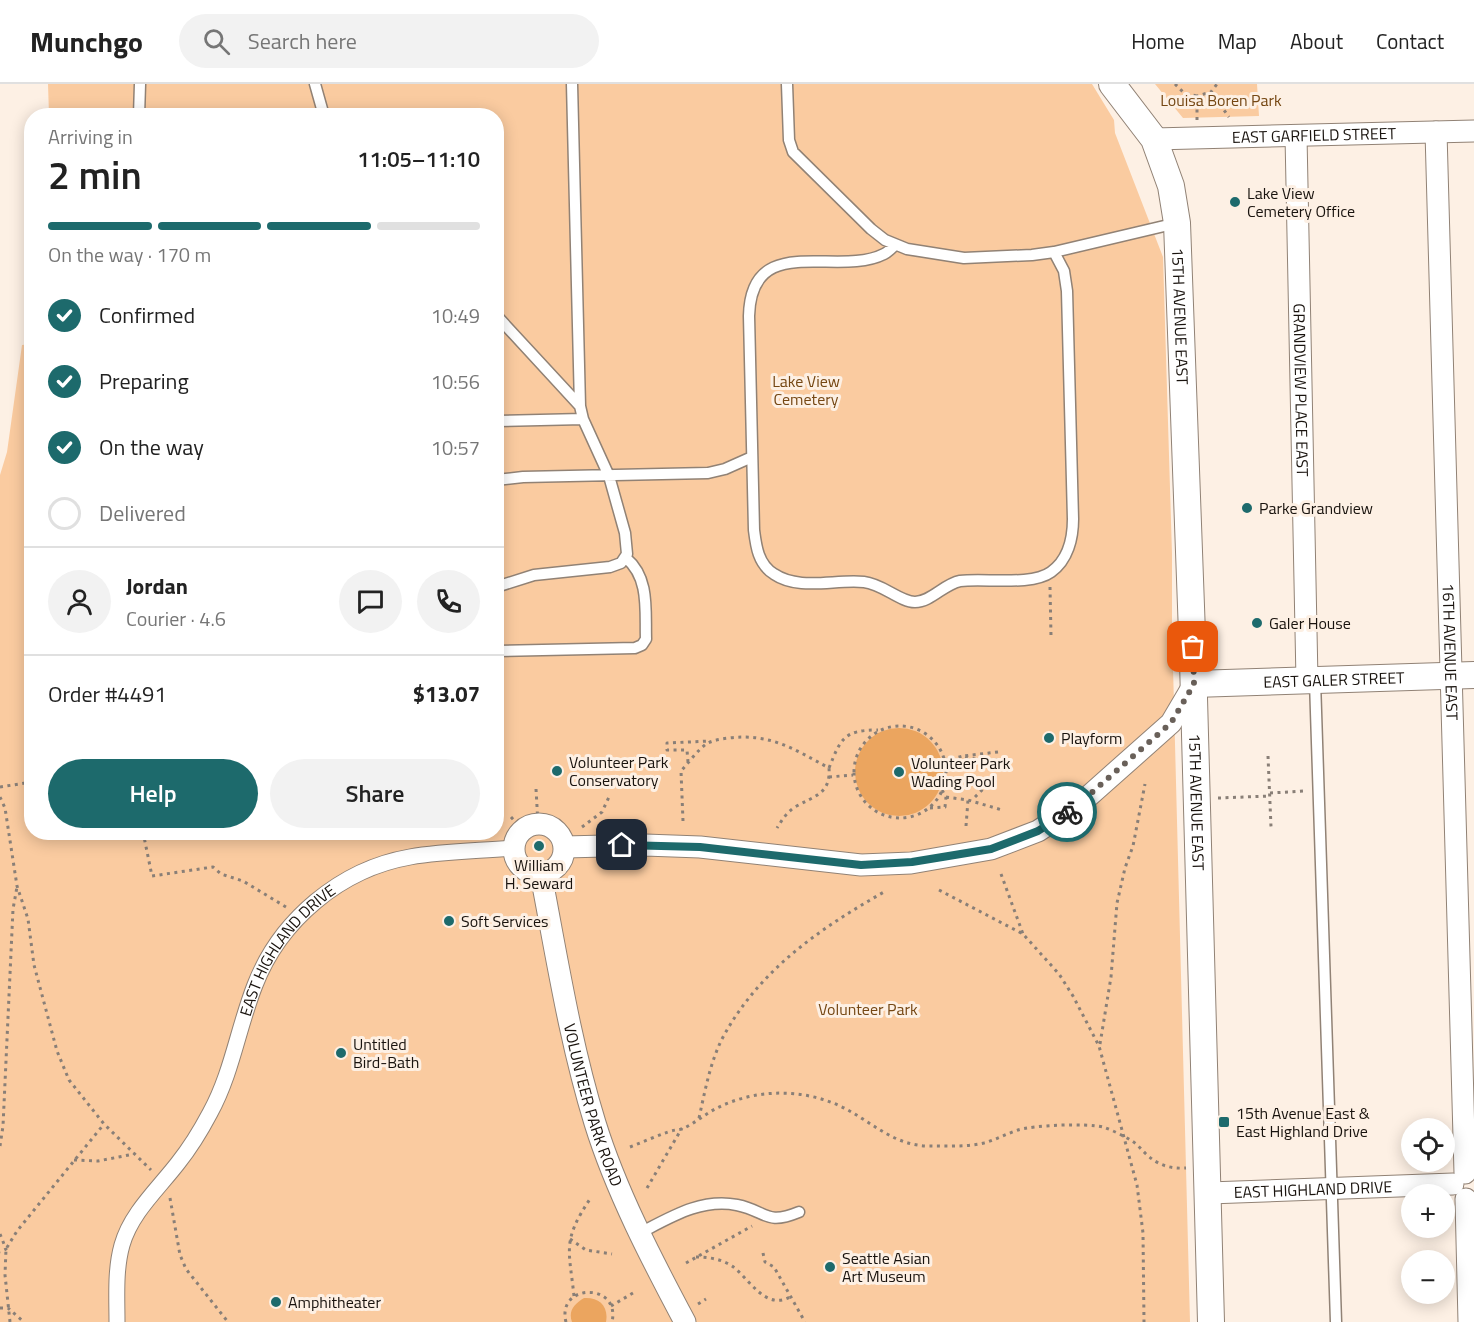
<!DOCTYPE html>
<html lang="en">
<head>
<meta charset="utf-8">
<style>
  :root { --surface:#fff; --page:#f2f2f2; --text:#222; --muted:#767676; --line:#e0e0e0; --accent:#1d6a6c }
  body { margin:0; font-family:"Titillium Web",sans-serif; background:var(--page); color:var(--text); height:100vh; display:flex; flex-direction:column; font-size:22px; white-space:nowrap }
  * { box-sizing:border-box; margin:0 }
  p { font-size:20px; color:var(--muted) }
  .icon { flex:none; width:33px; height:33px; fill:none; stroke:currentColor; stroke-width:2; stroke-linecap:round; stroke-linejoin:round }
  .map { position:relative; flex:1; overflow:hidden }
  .details { position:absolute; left:24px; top:24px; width:480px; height:732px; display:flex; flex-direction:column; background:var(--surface); border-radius:24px; box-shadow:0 3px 15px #0003 }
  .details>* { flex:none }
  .buttons { position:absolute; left:1401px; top:1034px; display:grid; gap:12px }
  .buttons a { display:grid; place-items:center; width:54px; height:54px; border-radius:50%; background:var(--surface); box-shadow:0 3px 15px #0003; font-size:30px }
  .pin { position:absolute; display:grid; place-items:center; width:51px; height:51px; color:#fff; margin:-26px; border-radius:12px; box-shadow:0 3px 9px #0006 }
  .courier { position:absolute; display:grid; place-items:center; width:60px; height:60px; margin:-30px; border:4px solid #1d6a6c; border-radius:50%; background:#fff; color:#222; box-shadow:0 2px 8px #0007 }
  .head em { font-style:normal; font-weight:600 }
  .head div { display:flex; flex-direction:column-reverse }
  .head { display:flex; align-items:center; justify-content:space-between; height:102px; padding:0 24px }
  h1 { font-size:39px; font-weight:600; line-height:45px }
  .bar { display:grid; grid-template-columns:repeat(4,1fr); gap:9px 6px; align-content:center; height:72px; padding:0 24px }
  .bar i { height:8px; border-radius:4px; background:var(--line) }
  .bar .on { background:var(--accent) }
  .bar p { grid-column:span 4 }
  .line { display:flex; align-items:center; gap:15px; padding:0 24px; border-top:2px solid var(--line) }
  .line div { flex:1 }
  .round { display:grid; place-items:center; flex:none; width:63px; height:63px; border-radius:32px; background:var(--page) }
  ol { padding:0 24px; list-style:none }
  li { display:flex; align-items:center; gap:18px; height:66px }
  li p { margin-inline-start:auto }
  li .icon { padding:6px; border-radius:50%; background:var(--accent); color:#fff; stroke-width:4 }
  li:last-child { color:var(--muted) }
  li i { width:33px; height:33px; border:3px solid var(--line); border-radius:50% }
  .action { display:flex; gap:12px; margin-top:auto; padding:12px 24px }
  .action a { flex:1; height:69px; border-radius:36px; background:var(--accent); color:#fff; font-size:24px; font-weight:600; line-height:69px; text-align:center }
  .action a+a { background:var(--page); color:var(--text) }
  header { display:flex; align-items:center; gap:36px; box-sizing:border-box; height:84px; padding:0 30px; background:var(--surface); border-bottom:2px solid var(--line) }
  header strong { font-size:28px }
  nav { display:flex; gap:33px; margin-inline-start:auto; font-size:21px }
  .search { width:420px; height:54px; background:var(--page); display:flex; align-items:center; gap:15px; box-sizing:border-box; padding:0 21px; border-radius:33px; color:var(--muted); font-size:22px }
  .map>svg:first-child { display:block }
  .green { fill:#facba0 }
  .water { fill:#eba55f }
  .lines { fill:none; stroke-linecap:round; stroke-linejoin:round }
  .service-casing { stroke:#918275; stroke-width:13 }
  .pedestrian-casing { stroke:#918275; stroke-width:17 }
  .minor-casing { stroke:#918275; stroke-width:23 }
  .tertiary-casing { stroke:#918275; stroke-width:28 }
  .path { stroke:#897f77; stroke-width:3; stroke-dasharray:3 4.5; stroke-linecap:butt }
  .service { stroke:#fff; stroke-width:10 }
  .pedestrian { stroke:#fff; stroke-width:15 }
  .minor { stroke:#fff; stroke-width:21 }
  .tertiary { stroke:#fff; stroke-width:26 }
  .done { stroke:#696059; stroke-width:6; stroke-dasharray:0 10.8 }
  .route { stroke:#1d6a6c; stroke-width:8 }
  .poi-dot { fill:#1d6a6c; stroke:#fdf0e4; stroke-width:2 }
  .labels { text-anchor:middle; stroke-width:6; stroke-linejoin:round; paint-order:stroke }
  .park-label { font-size:16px; fill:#754713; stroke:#fdf0e4 }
  .street-label { font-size:16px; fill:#19130e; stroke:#fdf0e4 }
  .poi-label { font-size:16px; fill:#19130e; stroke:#fdf0e4; text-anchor:start }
</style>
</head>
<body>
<header>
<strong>Munchgo</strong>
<div class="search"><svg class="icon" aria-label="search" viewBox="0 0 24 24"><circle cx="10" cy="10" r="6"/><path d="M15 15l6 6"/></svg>Search here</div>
<nav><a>Home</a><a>Map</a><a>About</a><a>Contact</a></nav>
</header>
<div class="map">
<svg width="1474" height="1238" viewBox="0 0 1474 1238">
  <rect width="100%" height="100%" fill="#fdf0e4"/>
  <path class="green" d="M 48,0 L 1092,0 L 1114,36 L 1115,49 L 1163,173 L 1172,470 L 1172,544 L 1190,1238 L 0,1238 L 0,391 L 7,368 L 22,261 L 31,260 L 32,748 L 496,748 L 496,32 L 49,31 Z
    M 1155,0 L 1257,0 L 1259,32 L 1183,34 Z"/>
  <path class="water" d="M855 688a44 44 0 1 1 88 0a44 44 0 1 1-88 0Z
    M 584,1214 C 599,1213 609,1222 606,1238 L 572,1238 C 568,1227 574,1220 584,1214 Z"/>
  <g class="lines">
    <g class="service-casing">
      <path id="service" d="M 315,0 L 324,32
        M 787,0 L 789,56 L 793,68 L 871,145 L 885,156 L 907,165 L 964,174 L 1032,171 L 1054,168 L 1177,139
        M 139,32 L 140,0
        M 895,161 C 892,164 888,168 884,170 C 837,194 751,146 749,232 L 754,446 C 756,462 758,480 774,490 C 799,507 835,495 864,498 C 883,500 900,518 915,518 C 931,518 944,500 960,497 C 984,494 1032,502 1051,488 C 1068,476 1073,454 1073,435 L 1067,207 L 1064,187 L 1054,168
        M 496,231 L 580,322
        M 496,337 L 583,335
        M 496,396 L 523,393 L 708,389 L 725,385 L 752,373
        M 496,503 L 534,491 L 610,483 L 621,479 L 627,470 L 625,449 L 609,392 L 583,335 L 580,322 L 572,0
        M 496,567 L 635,564 L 642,561 L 646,555 C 645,527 650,494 626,474
        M 1315,597 L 1336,1238
        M 640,1149 C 671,1133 701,1114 737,1121 C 767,1127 765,1142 799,1128"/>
    </g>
    <g class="pedestrian-casing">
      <g id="pedestrian">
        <path id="s1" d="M 117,1238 C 117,1213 115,1186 122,1161 C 131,1129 158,1105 178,1079 C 190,1064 201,1046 210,1029 C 232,989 238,944 255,901 C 280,836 341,785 410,773 C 444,767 479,767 514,764"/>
      </g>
    </g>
    <g class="minor-casing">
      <g id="minor">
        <path id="s2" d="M 1436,48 L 1465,1089"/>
        <path id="s3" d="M 1296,52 L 1307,596"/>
        <path id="s4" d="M 1154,55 L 1474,47"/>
        <circle cx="539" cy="765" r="25"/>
        <path d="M 565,763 L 645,761 L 700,763 L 861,781 L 911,779 L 991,765 L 1038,747 L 1081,719 L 1171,639 L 1194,600"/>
        <path id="s5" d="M 541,791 C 557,874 570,958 595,1039 C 616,1107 652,1176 685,1238"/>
        <path id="s6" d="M 1209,1109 L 1453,1100"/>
        <path d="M 1466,1115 L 1469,1238"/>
      </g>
    </g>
    <g class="tertiary-casing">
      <g id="tertiary">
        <path id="s7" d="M 1112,0 L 1154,55 L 1171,102 L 1177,139 L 1193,577 L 1211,1238"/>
        <path id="s8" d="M 1194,600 L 1474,591"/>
      </g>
    </g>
    <path class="path" d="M 1175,0 L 1184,9 L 1197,12
      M 1211,8 L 1229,33
      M 1197,36 L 1197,12 L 1211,8 L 1217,0
      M 1050,503 L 1051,552
      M854 688a46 46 0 1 1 92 0a46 46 0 1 1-92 0Z
      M 998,668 L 963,672 L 983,677 L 999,676
      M 1268,672 L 1271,743
      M 944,677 L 963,672
      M 688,678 L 687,666 L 667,666 L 667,659 L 710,657
      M 829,684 C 841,654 844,646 878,646
      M 1003,684 L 1003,689
      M 829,693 L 853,691
      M 0,703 L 32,698
      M 536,705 L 538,740
      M 1270,709 L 1305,707
      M 0,713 L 5,724 L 17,802 L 28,835 L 34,881 L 57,967 L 69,996 L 104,1040 L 151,1086
      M 946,713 L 968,716 L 1002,726
      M 975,713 L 983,705
      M 1218,714 L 1270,712
      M 930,724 L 945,723 L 946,713 L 942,706
      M 511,733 L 522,745
      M 683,737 L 681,687 C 689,678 697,667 706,660 C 713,656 721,655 729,654 C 770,649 794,665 829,684 C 831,710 814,712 795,723 C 787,728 782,736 777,744
      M 966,742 L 968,716
      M 582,743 L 602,728 L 609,713
      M 143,748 L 152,792 L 213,783 L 221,790 L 243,797 L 286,823
      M 1001,790 L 1023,850
      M 939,806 L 1023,850 L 1059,890 L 1073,912 L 1099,962 L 1137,1101 L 1143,1149 L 1144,1238
      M 1100,960 L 1111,893 L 1117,819 L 1125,784 L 1133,762 L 1145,700
      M 699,1034 C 705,1007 710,979 722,955 C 758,887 819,845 884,808
      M 0,1062 L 3,1042 L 13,825 L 17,803
      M 630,1063 C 643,1058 656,1052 668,1048 C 673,1046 677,1046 682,1045 C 694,1040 705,1030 717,1024 C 755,1005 801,1004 840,1022 C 870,1036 893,1062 929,1062 C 947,1062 966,1063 984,1059 C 995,1056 1006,1050 1018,1046 C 1034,1041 1087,1039 1103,1043 C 1112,1046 1124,1052 1132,1057 C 1137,1060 1141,1065 1145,1069 C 1157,1081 1170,1085 1186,1084
      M 74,1076 L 98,1077 L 134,1070
      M 647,1104 L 682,1044
      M 170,1114 L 180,1171 L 186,1185 L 228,1238
      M 0,1150 L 6,1165 L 0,1168
      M 570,1155 L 586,1166 L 612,1170
      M 763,1169 L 765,1178 L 774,1183 L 805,1238
      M 696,1173 C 709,1173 721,1175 732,1182 C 749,1194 765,1227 790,1213
      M 686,1179 L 752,1142
      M 574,1212 C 569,1165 562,1157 590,1115
      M 698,1220 L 706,1215
      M 611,1222 L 633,1209
      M 0,1224 L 8,1224 L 24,1238
      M 10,1238 L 5,1191 L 6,1165 L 17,1147 L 104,1040
      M 566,1238 C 556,1199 621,1198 612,1238"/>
    <use href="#service" class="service"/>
    <use href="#pedestrian" class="pedestrian"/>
    <use href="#minor" class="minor"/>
    <use href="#tertiary" class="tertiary"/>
  </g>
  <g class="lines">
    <path class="done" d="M 1067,728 L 1081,718 L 1171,639 L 1194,600 L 1193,563"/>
    <path class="route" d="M 622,761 L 700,763 L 861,781 L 912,778 L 991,765 L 1038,747 L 1067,728"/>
  </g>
  <g class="poi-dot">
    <circle cx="1235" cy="118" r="6"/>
    <circle cx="1247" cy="424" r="6"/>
    <circle cx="1257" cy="539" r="6"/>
    <circle cx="1049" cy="654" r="6"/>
    <circle cx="557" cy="687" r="6"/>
    <circle cx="899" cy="688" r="6"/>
    <circle cx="539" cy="762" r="6"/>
    <circle cx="449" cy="837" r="6"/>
    <circle cx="341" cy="969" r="6"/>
    <rect x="1218" y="1032" width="12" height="12" rx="3"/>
    <circle cx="830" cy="1183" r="6"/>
    <circle cx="276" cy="1218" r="6"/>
  </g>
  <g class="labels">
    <g class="park-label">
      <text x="1221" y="22">Louisa Boren Park</text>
      <text x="806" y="303">Lake View<tspan x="806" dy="18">Cemetery</tspan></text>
      <text x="868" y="931">Volunteer Park</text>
    </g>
    <g class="street-label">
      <text dy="6" stroke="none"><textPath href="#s4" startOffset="160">EAST GARFIELD STREET</textPath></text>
      <text dy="6" stroke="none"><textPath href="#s7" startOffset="250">15TH AVENUE EAST</textPath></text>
      <text dy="6" stroke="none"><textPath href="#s3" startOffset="254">GRANDVIEW PLACE EAST</textPath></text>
      <text dy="6" stroke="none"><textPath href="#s2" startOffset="520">16TH AVENUE EAST</textPath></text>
      <text dy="6" stroke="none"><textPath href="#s8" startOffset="140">EAST GALER STREET</textPath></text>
      <text dy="6" stroke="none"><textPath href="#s7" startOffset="736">15TH AVENUE EAST</textPath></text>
      <text dy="6" stroke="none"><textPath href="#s1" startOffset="420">EAST HIGHLAND DRIVE</textPath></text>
      <text dy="6" stroke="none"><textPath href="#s5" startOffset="236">VOLUNTEER PARK ROAD</textPath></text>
      <text dy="6" stroke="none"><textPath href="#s6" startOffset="104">EAST HIGHLAND DRIVE</textPath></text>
    </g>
    <g class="poi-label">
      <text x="1247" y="115">Lake View<tspan x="1247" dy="18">Cemetery Office</tspan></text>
      <text x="1259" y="430">Parke Grandview</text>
      <text x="1269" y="545">Galer House</text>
      <text x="1061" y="660">Playform</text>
      <text x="569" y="684">Volunteer Park<tspan x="569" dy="18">Conservatory</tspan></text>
      <text x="911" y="685">Volunteer Park<tspan x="911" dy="18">Wading Pool</tspan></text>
      <text x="539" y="787" text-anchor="middle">William<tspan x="539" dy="18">H. Seward</tspan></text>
      <text x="461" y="843">Soft Services</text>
      <text x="353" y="966">Untitled<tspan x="353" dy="18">Bird-Bath</tspan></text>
      <text x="1236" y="1035">15th Avenue East &amp;<tspan x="1236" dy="18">East Highland Drive</tspan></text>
      <text x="842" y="1180">Seattle Asian<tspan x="842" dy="18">Art Museum</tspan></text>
      <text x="288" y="1224">Amphitheater</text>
    </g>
  </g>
</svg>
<div class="buttons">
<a><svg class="icon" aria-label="locate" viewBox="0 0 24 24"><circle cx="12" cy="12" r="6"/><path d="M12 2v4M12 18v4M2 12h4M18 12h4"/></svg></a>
<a>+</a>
<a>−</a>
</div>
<div class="pin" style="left:1193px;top:563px;background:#ea580c"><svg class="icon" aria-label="bag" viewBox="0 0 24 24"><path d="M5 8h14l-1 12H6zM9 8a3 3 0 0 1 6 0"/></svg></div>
<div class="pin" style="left:622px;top:761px;background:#1f2937"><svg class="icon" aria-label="home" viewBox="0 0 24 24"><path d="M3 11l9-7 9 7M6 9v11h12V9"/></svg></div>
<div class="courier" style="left:1067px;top:728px"><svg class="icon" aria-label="bike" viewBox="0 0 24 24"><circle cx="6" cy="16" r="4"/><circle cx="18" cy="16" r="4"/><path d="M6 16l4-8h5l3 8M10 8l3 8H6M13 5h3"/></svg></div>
<section class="details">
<div class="head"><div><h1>2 min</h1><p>Arriving in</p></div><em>11:05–11:10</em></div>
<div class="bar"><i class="on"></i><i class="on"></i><i class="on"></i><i></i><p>On the way · 170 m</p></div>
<ol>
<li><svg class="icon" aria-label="check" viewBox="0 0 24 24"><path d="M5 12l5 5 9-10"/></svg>Confirmed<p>10:49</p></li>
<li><svg class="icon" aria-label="check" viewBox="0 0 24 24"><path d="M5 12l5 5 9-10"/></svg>Preparing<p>10:56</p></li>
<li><svg class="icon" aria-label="check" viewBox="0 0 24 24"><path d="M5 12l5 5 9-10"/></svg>On the way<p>10:57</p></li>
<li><i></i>Delivered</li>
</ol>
<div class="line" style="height:108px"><a class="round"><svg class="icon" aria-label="person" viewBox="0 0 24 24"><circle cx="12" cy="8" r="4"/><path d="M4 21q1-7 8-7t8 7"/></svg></a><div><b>Jordan</b><p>Courier · 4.6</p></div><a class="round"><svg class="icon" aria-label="chat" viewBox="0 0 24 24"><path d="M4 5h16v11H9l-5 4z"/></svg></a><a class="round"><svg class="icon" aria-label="phone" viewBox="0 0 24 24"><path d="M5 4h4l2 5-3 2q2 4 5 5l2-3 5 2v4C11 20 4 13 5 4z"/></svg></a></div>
<div class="line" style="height:78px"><div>Order #4491</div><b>$13.07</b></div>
<div class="action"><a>Help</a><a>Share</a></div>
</section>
</div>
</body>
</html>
